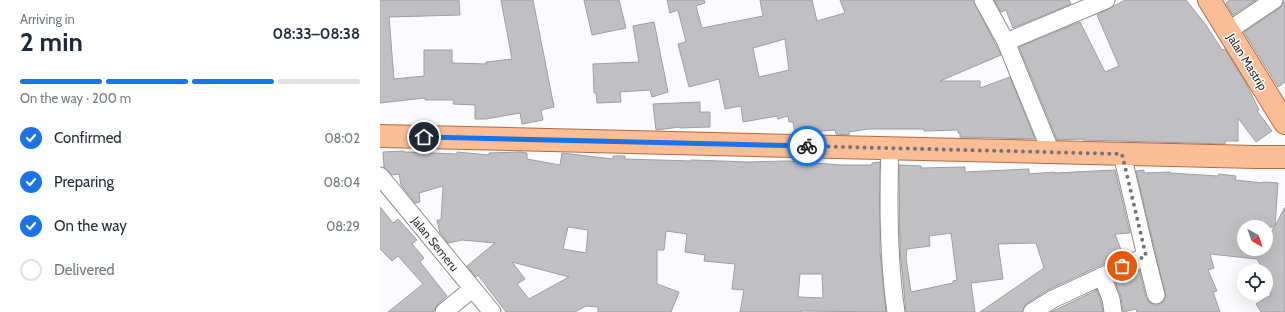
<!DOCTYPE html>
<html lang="en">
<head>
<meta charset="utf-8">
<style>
  :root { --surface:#fff; --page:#f6f6f7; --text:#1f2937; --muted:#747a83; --line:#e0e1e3; --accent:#1a73e8 }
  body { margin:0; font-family:Cabin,sans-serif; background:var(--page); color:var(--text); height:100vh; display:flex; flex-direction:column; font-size:15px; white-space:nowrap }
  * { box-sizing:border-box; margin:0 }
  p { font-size:13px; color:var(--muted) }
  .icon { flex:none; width:22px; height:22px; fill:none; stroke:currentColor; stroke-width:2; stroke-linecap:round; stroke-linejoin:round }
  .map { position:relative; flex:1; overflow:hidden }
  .side { display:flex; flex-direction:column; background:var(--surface); width:380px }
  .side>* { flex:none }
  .needle { width:26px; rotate:140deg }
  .controls { position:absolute; left:857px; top:220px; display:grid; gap:8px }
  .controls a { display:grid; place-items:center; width:36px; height:36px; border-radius:50%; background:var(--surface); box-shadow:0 4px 16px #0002; font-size:20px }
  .pin { position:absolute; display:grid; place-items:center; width:34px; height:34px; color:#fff; margin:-17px; border:2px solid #fff; border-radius:50%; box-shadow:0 1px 4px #0007 }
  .courier { position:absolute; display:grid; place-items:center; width:40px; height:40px; margin:-20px; border:3px solid #1a73e8; border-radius:50%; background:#fff; color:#222; box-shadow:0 1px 5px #0007 }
  .overview em { font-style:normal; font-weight:700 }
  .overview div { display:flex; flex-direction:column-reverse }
  .overview { display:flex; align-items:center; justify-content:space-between; height:68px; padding:0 20px }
  h1 { font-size:26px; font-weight:700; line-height:30px }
  .bar { display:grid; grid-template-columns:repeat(4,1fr); gap:6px 4px; align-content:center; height:48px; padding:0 20px }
  .bar i { height:5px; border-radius:3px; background:var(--line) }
  .bar .on { background:var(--accent) }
  .bar p { grid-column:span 4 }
  ol { padding:0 20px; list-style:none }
  li { display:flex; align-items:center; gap:12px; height:44px }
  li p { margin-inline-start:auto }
  li .icon { padding:4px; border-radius:50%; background:var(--accent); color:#fff; stroke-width:4 }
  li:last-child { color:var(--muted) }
  li i { width:22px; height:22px; border:2px solid var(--line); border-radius:50% }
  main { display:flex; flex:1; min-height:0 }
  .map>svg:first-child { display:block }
  .building { fill:#c0c0c3; stroke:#9e9ea1; fill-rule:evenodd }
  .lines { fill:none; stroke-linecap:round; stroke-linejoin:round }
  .minor-casing { stroke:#8c8c8f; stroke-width:19 }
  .major-casing { stroke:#af6d42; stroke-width:24 }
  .minor { stroke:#fff; stroke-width:17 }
  .major { stroke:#fabd95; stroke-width:22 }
  .done { stroke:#737376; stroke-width:4; stroke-dasharray:0 7.2 }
  .route { stroke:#1a73e8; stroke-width:5 }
  .labels { text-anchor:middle; stroke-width:3; stroke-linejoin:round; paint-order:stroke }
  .street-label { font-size:12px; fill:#2a2a2c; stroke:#fff }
</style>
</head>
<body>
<main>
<section class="side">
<div class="overview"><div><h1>2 min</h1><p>Arriving in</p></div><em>08:33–08:38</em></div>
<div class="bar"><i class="on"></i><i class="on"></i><i class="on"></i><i></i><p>On the way · 200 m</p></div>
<ol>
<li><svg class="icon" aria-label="check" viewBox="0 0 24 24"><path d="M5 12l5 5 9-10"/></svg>Confirmed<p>08:02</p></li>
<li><svg class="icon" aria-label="check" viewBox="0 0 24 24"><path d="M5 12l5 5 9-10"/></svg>Preparing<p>08:04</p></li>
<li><svg class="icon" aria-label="check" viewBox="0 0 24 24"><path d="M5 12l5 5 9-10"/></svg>On the way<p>08:29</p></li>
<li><i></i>Delivered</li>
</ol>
</section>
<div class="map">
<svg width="905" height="312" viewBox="0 0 905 312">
  <rect width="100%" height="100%" fill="#fbfbfe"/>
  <path class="building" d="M 0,0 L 79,0 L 80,15 L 9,17 L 14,79 L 44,76 L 44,50 L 72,50 L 72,63 L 106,64 L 106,62 L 132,59 L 121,0 L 153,0 L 174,107 L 161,110 L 163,120 L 142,124 L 140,113 L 106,119 L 95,119 L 95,105 L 73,104 L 74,100 L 45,100 L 45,98 L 0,103 Z
    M 204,0 L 239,0 L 246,28 L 212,35 Z
    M 287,0 L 324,0 L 325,3 L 316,6 L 322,28 L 383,16 L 380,0 L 432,0 L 437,21 L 465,13 L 460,0 L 593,0 L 621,55 L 560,81 L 600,81 L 600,88 L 630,77 L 655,139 L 580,137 L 580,133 L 578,133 L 578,130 L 544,131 L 544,129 L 488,129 L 469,132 L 469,135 L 456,134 L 455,130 L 428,132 L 428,130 L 415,133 L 413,122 L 409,122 L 408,116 L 398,119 L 397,116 L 363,122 L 361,106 L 345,109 L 339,79 L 309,87 L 298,44 L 306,42 L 298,10 L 290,13 ZM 405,39 L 409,70 L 379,77 L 373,48 Z
    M 614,0 L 689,0 L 691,4 L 633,28 L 626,10 L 621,12 Z
    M 745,0 L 806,0 L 826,25 L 842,50 L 845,49 L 867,85 L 879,110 L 877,111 L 892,131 L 876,142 L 858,118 L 858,141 L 845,141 L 845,144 L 703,140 L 703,139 L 677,140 L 639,47 L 700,22 L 725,72 L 739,66 L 717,15 Z
    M 850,0 L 876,0 L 853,15 L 846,3 Z
    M 904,1 L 905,1 L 905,82 L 898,87 L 864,32 L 900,8 Z
    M 274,22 L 288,92 L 272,97 L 270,90 L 240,92 L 241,102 L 217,103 L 216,93 L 214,93 L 213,64 L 259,62 L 253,26 Z
    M 320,102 L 320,112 L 330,112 L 330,127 L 300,128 L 300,127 L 276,130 L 273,104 Z
    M 24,151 L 24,152 L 77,154 L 77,152 L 109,155 L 109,153 L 140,152 L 147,153 L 147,159 L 180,165 L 182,153 L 233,159 L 233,156 L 245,156 L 245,159 L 311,161 L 311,160 L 369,162 L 407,161 L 462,165 L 492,165 L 492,163 L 500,162 L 500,252 L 506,312 L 421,311 L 421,312 L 360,312 L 364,290 L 352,289 L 355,264 L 324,261 L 325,255 L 305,252 L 307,234 L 286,231 L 284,250 L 277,250 L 277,284 L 299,292 L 291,312 L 218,312 L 218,307 L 206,306 L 195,312 L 126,312 L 98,275 L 96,277 L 87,266 L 115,243 L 82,240 L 68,243 L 60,233 L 57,220 L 61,220 L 63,186 L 39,193 L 40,202 L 35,203 L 21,185 L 19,174 L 12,175 L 4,167 L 3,152 ZM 188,227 L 208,230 L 206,253 L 183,249 ZM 132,262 L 189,277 L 149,299 L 137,284 L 145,279 ZM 420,274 L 442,274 L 443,298 L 418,297 Z
    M 519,165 L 541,166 L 541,168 L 585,167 L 585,172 L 649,169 L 649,174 L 675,172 L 675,173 L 735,170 L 750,233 L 735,234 L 743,255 L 668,290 L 646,304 L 642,312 L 600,312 L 664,268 L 656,243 L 618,244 L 623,279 L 591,283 L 595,312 L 526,312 L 520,250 ZM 571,233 L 577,280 L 573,281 L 573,283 L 531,292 L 526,258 L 527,249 L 550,246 L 549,236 Z
    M 764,170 L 764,173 L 790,172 L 790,173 L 838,176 L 839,174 L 856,176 L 855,180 L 883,183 L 883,182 L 898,183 L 895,226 L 905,207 L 905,312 L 881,312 L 876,304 L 891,295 L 886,285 L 886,271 L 884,271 L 877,259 L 830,254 L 834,268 L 828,270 L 837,291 L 833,292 L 840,312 L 757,312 L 756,309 L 743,312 L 741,297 L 735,281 L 759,270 L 766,297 L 769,302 L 774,305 L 779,305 L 783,302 L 786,297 L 756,171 ZM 864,227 L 894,227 L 886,243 L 886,249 L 864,249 Z
    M 0,207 L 13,223 L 18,219 L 37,240 L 32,244 L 44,258 L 40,262 L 67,296 L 58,304 L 53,312 L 8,312 L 43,284 L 18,256 L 12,261 L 0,249 Z
    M 717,290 L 721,302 L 723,312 L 671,312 Z"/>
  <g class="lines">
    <g class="minor-casing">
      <path id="minor" d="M 603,0 L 626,42
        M 848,31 L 894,0
        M 510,148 C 508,203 508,258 516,312
        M 671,152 L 626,42 L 726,0
        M 742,154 L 766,256 L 776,295
        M 0,176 L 112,312
        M 722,276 L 731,299 L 733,312
        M 64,312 L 92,289
        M 652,312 L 673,299 L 766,256"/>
    </g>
    <g class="major-casing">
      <path id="major" d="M 829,0 L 905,123
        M 0,136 L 875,157 L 905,157"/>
    </g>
    <use href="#minor" class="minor"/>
    <use href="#major" class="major"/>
  </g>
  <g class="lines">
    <path class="done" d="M 427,146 L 742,154 L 766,256 L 742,266"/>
    <path class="route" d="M 44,137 L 427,146"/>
  </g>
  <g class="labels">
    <g class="street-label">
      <text transform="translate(867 62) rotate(58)" y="4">Jalan Mastrip</text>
      <text transform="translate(55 244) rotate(51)" y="4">Jalan Semeru</text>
    </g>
  </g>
</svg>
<div class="controls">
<a><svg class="needle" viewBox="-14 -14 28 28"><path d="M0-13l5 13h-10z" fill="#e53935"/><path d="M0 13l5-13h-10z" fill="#747a83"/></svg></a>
<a><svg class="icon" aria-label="locate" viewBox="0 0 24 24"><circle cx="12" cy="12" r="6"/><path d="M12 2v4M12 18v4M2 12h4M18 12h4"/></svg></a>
</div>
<div class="pin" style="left:742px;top:266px;background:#ea580c"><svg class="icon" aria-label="bag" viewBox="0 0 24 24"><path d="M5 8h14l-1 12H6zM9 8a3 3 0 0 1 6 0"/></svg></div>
<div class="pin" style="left:44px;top:137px;background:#1f2937"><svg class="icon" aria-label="home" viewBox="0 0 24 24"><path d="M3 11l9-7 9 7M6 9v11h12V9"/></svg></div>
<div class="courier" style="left:427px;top:146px"><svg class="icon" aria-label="bike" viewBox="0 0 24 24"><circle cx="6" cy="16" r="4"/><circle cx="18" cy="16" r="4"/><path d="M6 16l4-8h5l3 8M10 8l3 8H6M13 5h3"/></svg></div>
</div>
</main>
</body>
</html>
